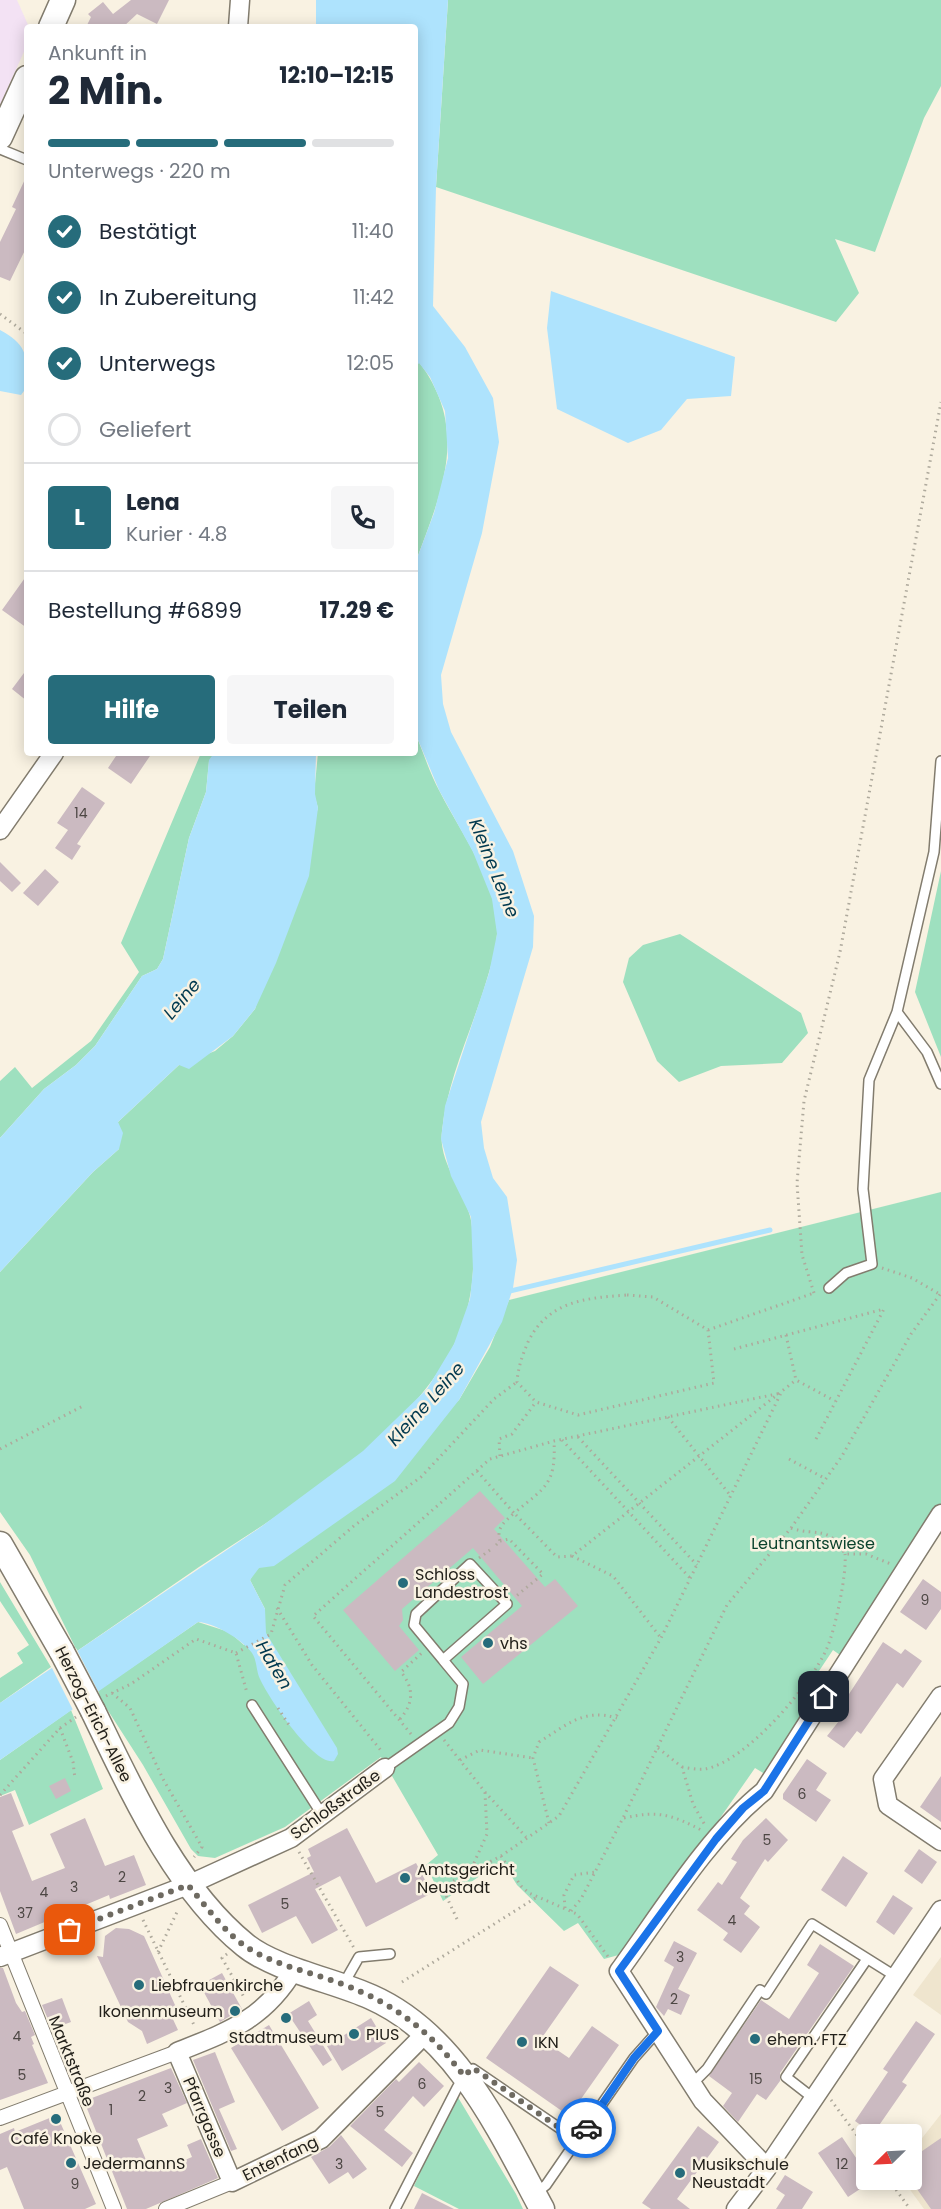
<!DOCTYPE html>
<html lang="de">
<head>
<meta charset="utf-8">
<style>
  :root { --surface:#fff; --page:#f6f6f7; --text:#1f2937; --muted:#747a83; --line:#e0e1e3; --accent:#266c7b }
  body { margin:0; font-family:Poppins,sans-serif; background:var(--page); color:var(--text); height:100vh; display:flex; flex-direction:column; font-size:22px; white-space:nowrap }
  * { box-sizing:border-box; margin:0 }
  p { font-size:20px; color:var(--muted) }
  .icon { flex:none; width:33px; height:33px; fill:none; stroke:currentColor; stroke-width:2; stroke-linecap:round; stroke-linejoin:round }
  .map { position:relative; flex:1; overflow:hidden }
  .panel { position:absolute; left:24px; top:24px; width:394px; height:732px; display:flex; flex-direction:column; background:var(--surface); border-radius:6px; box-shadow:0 3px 15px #0003 }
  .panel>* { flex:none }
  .needle { width:39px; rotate:246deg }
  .buttons { position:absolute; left:856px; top:2124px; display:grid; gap:12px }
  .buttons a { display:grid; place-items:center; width:66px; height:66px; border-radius:6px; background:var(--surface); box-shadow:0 3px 15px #0003; font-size:30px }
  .pin { position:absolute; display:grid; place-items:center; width:51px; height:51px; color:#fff; margin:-26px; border-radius:12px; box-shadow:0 3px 9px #0006 }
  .courier { position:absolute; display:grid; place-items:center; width:60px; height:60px; margin:-30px; border:4px solid #1a73e8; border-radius:50%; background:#fff; color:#222; box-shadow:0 2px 8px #0007 }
  .headline em { font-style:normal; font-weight:700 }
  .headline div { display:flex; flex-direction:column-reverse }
  .headline { display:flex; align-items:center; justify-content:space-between; height:102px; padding:0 24px }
  h1 { font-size:39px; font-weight:700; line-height:45px }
  .bar { display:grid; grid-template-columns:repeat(4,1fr); gap:9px 6px; align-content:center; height:72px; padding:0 24px }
  .bar i { height:8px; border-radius:4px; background:var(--line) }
  .bar .selected { background:var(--accent) }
  .bar p { grid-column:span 4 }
  .line { display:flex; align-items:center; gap:15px; padding:0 24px; border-top:2px solid var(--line) }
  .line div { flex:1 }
  .round { display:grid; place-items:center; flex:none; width:63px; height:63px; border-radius:6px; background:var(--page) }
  ol { padding:0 24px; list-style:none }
  li { display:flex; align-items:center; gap:18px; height:66px }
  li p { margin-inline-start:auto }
  li .icon { padding:6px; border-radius:50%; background:var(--accent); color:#fff; stroke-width:4 }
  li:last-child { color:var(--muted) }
  li i { width:33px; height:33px; border:3px solid var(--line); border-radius:50% }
  .button { display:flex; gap:12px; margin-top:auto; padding:12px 24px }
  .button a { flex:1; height:69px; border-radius:6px; background:var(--accent); color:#fff; font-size:24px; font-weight:700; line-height:69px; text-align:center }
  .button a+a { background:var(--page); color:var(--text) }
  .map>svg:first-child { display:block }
  .commercial { fill:#f3e2f4 }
  .built { fill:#efe5ce }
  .green { fill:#9ee0bf }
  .water { fill:#aee3fd }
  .pier { fill:#f9f2e2 }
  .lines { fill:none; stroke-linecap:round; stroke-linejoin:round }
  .stream { stroke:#aee3fd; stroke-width:5 }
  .building { fill:#cbbac1 }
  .service-casing { stroke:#827c6e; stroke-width:12 }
  .pedestrian-casing { stroke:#827c6e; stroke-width:16 }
  .minor-casing { stroke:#827c6e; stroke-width:21 }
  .secondary-casing { stroke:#827c6e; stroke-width:27 }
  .path { stroke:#aea99c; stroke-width:3; stroke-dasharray:1.5 4.5; stroke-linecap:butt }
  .service { stroke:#fff; stroke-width:9 }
  .pedestrian { stroke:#fff; stroke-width:14 }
  .minor { stroke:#fff; stroke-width:18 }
  .secondary { stroke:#fff; stroke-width:24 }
  .secondary-bridge-casing { stroke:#827c6e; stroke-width:27; stroke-linecap:butt }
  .secondary-bridge { stroke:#fff; stroke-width:24 }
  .done { stroke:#6e6a61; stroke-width:6; stroke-dasharray:0 10.8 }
  .route { stroke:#1a73e8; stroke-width:8 }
  .poi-dot { fill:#266c7b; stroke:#f9f2e2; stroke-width:2 }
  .labels { text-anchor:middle; stroke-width:5; stroke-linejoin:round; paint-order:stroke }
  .number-label { font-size:14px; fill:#4d4744 }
  .park-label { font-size:16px; fill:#0b422d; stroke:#f9f2e2 }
  .poi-label { font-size:16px; fill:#23211b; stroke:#f9f2e2; text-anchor:start }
  .street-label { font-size:16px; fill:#23211b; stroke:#f9f2e2 }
  .water-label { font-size:18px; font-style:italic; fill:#00394f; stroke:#f9f2e2 }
</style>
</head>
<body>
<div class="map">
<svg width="941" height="2209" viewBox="0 0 941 2209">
  <rect width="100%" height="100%" fill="#f9f2e2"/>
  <path class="commercial" d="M 0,0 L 17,0 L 29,27 L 27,45 L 0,105 Z"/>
  <path class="built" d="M 941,1957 L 941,2015 L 913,1995 Z
    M 941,2114 L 941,2209 L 924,2209 L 903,2180 L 912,2180 L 912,2151 Z"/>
  <path class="green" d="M 448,0 L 941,0 L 941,86 L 924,118 L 875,252 L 835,239 L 859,293 L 836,322 L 436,187 Z
    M 419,362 C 470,430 442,491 416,561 L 416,367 Z
    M 416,735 C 424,754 430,774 440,792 C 462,835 499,883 497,934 C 496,952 489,972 484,989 C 469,1036 447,1082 442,1131 C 438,1162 463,1188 470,1216 C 475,1234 474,1278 470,1296 C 450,1416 292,1505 199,1567 C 158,1595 118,1623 77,1651 L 30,1555 L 0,1512 L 0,1272 L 93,1172 L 119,1149 L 118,1122 L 179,1065 L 215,1051 L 233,1036 L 255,1009 L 318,808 L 314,794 L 318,753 L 416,753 Z
    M 201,753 L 214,753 L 214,756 L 209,761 L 206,792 L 189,838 L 163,959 L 157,969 L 142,976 L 95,1046 L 76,1065 L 44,1089 L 0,1138 L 0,1081 L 15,1067 L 32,1088 L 91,1041 L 139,972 L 121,943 Z
    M 941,871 L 941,1057 L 915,992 Z
    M 680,934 L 801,1013 L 808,1033 L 782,1063 L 721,1066 L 679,1082 L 657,1061 L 623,982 L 629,958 L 643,945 Z
    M 941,1192 L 941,1512 L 840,1655 L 833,1650 L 819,1671 L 829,1679 L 765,1774 L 755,1768 L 626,1953 L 604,1959 L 578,1923 L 564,1931 L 517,1885 L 502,1861 L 443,1901 L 426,1865 L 438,1855 L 381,1757 L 285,1827 L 215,1858 L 198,1856 L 191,1849 L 143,1765 L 96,1692 L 198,1622 L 229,1632 L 244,1645 L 265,1609 L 250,1580 L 255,1571 L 459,1400 L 490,1347 L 509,1300 Z
    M 0,1582 L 51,1667 L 0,1703 L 0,1678 L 23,1663 L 17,1653 L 29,1645 L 0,1601 Z
    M 71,1710 L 103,1789 L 29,1825 L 15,1790 L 0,1796 L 0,1760 Z
    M 456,2094 L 516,2194 L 523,2209 L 459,2209 L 414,2186 Z"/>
  <path class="water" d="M 316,0 L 448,0 L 436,187 L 433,306 L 465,347 L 493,398 L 499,442 L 482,533 L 441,675 L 443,704 L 451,732 L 513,851 L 534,916 L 533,947 L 481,1122 L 484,1148 L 493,1178 L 507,1197 L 517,1260 L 513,1288 L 502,1322 L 459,1400 L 395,1481 L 274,1566 L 259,1568 L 250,1580 L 265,1609 L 266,1633 L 337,1748 L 338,1754 L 334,1761 C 314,1766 268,1697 260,1679 C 256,1671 257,1660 252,1653 C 242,1639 214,1623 198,1622 L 0,1760 L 0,1703 L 258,1529 L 363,1451 L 427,1389 L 454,1344 L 470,1299 L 473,1270 L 471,1217 L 451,1176 L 441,1139 L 445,1106 L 489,973 L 497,934 L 492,899 L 473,852 L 439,790 L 416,735 L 416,561 L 434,513 L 448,458 L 445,411 L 430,377 L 419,363 L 416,367 L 416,27 L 316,27 Z
    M 551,291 L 735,357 L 731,396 L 687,399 L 661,430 L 628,443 L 557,409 L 547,328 Z
    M 0,330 C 29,346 27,357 27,387 L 21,395 L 0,391 Z
    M 214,753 L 316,753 L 315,794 L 318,808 L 309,876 L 276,963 L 255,1009 L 233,1036 L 189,1069 L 179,1065 L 118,1122 L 123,1133 L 119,1149 L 93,1172 L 0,1272 L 0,1138 L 44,1089 L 76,1065 L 95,1046 L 142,976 L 157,969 L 163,959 L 189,838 L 206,792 L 209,760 Z"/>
  <path class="pier" d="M 76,1648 L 99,1693 L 74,1712 L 50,1664 Z"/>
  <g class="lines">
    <path class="stream" d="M 506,1292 L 770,1230"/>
  </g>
  <path class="building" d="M 131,0 L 169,0 L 157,24 L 137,14 L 123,27 L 86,27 L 91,17 L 88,14 L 103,2 L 113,14 Z
    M 27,175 L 27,246 L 10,281 L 0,277 L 0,242 L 16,209 L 12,207 Z
    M 27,575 L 27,628 L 2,610 Z
    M 27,669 L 27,701 L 12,689 Z
    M 118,753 L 152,753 L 131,784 L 108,768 Z
    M 82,787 L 105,803 L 77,844 L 81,846 L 72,860 L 55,848 L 68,830 L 57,823 Z
    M 0,862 L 21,883 L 12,892 L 0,881 Z
    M 45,869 L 59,882 L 38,906 L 23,893 Z
    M 480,1491 L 505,1518 L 494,1529 L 545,1587 L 555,1579 L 578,1606 L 483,1684 L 461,1657 L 522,1606 L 473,1548 L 402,1609 L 403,1620 L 399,1626 L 419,1650 L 395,1671 L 343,1610 Z
    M 923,1579 L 941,1592 L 941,1609 L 926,1630 L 900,1612 Z
    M 883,1642 L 901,1654 L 905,1649 L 922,1661 L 903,1688 L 897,1683 L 861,1734 L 857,1731 L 844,1748 L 827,1736 L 839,1721 L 834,1717 Z
    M 807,1759 L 827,1773 L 816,1790 L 831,1800 L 816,1822 L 783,1799 L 783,1794 Z
    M 941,1776 L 941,1822 L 920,1807 Z
    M 65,1778 L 71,1791 L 56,1799 L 49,1786 Z
    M 11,1793 L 24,1826 L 12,1831 L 32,1881 L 65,1868 L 50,1834 L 85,1818 L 105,1866 L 134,1855 L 146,1885 L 110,1899 L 109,1895 L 16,1934 L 0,1891 L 0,1797 Z
    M 766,1818 L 788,1840 L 768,1862 L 765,1859 L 740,1898 L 750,1906 L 744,1914 L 760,1927 L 741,1953 L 723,1940 L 728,1933 L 697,1910 L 718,1882 L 722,1885 L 737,1862 L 731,1859 L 743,1840 Z
    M 347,1828 L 376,1883 L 416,1863 L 432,1893 L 366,1927 L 340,1876 L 315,1889 L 338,1930 L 312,1944 L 296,1916 L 262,1933 L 248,1905 L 314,1872 L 307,1858 L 311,1856 L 308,1849 Z
    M 919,1849 L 937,1862 L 922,1884 L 904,1871 Z
    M 843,1856 L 868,1873 L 846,1907 L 821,1890 Z
    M 893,1895 L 913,1908 L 894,1935 L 876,1922 Z
    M 116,1928 L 129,1929 L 144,1936 L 175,2005 L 171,2015 L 178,2030 L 147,2044 L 142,2031 L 128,2022 L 97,1956 L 103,1957 L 105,1936 Z
    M 674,1941 L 697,1953 L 678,1989 L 690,1995 L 681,2015 L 668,2009 L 664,2016 L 656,2007 L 674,1967 L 664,1961 Z
    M 820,1944 L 854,1966 L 780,2073 L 780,2081 L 766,2100 L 757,2094 L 738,2122 L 723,2106 L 732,2093 L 709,2076 L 761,2000 L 789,2019 L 819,1973 L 807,1965 Z
    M 550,1966 L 579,1985 L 541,2039 L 569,2058 L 592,2026 L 619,2045 L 569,2116 L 486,2058 Z
    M 0,1968 L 3,1968 L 16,2003 L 22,2012 L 25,2011 L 35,2035 L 31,2037 L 34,2044 L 32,2045 L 48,2083 L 0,2100 Z
    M 222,1973 L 242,2009 L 220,2022 L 200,1985 Z
    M 62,1998 L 71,2022 L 52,2029 L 42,2005 Z
    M 309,2001 L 317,2015 L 308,2021 L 332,2060 L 323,2066 L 288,2014 Z
    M 371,2018 L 386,2043 L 342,2071 L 327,2046 Z
    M 916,2021 L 935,2034 L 902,2082 L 907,2085 L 873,2134 L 855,2121 L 888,2072 L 883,2069 Z
    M 269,2025 L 319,2108 L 282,2131 L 231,2048 Z
    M 215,2052 L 235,2102 L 219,2109 L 237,2149 L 231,2151 L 193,2060 Z
    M 419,2062 L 444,2086 L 424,2107 L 413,2096 L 384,2130 L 413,2153 L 402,2167 L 350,2126 L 396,2079 L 399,2082 Z
    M 171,2068 L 187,2103 L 162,2114 L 168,2126 L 137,2139 L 149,2167 L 165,2160 L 168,2167 L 192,2157 L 187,2145 L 201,2139 L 218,2178 L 146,2209 L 127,2209 L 84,2101 Z
    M 57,2115 L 96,2204 L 85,2209 L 24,2209 L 7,2167 L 0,2170 L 0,2134 L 14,2128 L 15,2132 Z
    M 698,2126 L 719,2142 L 677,2199 L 690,2209 L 651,2209 L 642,2203 Z
    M 341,2135 L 367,2169 L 353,2179 L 348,2172 L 329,2184 L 311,2157 L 329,2147 Z
    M 842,2137 L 867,2174 L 867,2180 L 872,2181 L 848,2197 L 818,2153 Z
    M 941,2138 L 941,2209 L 931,2209 L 912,2182 L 912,2158 Z
    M 785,2175 L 813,2192 L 802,2209 L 776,2209 L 785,2195 L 776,2189 Z
    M 422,2193 L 454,2209 L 414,2209 Z"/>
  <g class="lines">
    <g class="service-casing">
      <path id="service" d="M 0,149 L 27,160
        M 897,1012 L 927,1052 L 941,1084
        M 829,1288 L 846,1273 L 872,1264 L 863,1189 L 869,1080 L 897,1012 L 934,852 L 941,761
        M 252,1705 L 323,1816
        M 385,1768 L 449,1723 L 459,1707 L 463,1684 L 443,1660 L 507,1604 L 470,1564 L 416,1614 L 414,1625 L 443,1660
        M 343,1985 L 359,1957 L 390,1954
        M 692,2084 L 707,2069 L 760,1990 L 766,1994 L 812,1924 L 895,1976
        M 813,2098 L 786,2077 L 867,1959
        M 536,2193 L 546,2185 L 577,2140
        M 395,2209 L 457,2088 L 464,2076 L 473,2069 L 577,2140 L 634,2058 L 658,2031"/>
    </g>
    <g class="pedestrian-casing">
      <path id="pedestrian" d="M 0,1925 L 114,2209
        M 0,2118 L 177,2052
        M 166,2209 L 232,2182"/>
    </g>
    <g class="minor-casing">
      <path id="minor" d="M 238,27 L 240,0
        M 0,830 L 54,753
        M 941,1696 L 883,1779 L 888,1805 L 941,1841
        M 0,1957 L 188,1885 L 291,1838 L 385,1768
        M 295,1968 C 265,2019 230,2031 177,2052 L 232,2182 L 321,2139 L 427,2032
        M 767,2168 L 703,2101 L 619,1971 C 662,1912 708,1836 764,1791 L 941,1514
        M 736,2209 L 767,2168 L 941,1910"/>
    </g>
    <g class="secondary-casing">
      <path id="secondary" d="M 51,27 L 63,0
        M 0,137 L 27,78
        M 0,1544 L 62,1652
        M 93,1711 C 132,1791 175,1888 245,1945 C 274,1969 336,1981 371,1997 C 457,2035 500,2131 542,2209"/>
    </g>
    <path class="path" d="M 0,314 L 27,334
      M 882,1268 L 912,1278 L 941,1295
      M 814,1293 L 802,1255 L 797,1183 L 804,1101 L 840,952 L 941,402
      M 627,1295 L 653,1297 L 708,1330 L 714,1383 L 578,1415 L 536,1402 L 517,1382 C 518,1368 522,1356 528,1342 C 548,1301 585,1298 627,1295 Z
      M 708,1330 L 814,1293
      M 786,1335 L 796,1380 L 835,1401
      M 734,1349 L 884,1309
      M 668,1417 L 730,1495
      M 578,1437 L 697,1565
      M 816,1439 L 884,1309
      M 562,1440 L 690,1578
      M 0,1449 L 83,1406
      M 500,1456 L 499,1439 L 512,1434 L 536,1402
      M 789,1459 L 826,1479
      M 477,1471 L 514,1513 C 546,1487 556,1484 554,1441
      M 791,1528 C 817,1537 828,1524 845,1554 L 866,1554 L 891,1564
      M 500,1541 L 509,1539 L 543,1574 L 515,1597
      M 496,1545 L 500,1541 C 496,1527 505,1522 514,1513 L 557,1557 L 572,1556 L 796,1380
      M 572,1556 L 613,1576 L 661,1638
      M 479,1558 L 490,1550
      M 277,1608 L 312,1665 L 383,1753
      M 236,1653 L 271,1634 L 285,1585 L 355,1525 L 421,1477 L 494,1399 L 517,1382
      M 112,1693 L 130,1708 L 163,1779 L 202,1847 L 194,1857
      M 106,1696 L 131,1684 L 196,1639 L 236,1653 L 247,1693
      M 278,1708 L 289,1725
      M 400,1719 C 414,1703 414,1688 401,1672 L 423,1652
      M 60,1728 L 73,1762 L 75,1779
      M 411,1734 L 313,1616 L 490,1459 L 554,1441 L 781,1393
      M 444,1740 L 485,1792 L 526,1837
      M 658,1748 L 682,1767 L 693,1804 L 706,1827
      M 460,1760 L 480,1750 L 533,1758
      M 682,1767 C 689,1768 698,1770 705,1769 C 746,1762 811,1685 827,1648 C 835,1630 847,1574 845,1554
      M 0,1795 L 60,1728 L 76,1717
      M 624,1818 C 659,1810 673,1815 703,1831
      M 549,1823 L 533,1758 L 539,1742 C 567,1725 583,1708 617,1718
      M 299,1852 L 354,1948
      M 501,1856 L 521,1886 L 529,1893 L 577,1914 L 609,1958
      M 469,1874 L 487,1834 L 485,1792
      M 565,1908 L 564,1895 L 574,1875 L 595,1872
      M 571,1911 L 581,1899 L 623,1818 L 727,1605 L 791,1528 L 842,1456 L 911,1334 L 941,1293
      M 457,1919 L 442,1887 L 501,1856 L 559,1816 L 661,1638 L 781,1393
      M 143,1920 L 195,2027
      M 158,1952 L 177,1912
      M 227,1954 L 222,1958 L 245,1999
      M 402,1982 L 537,1897
      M 831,2100 L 867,2149
      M 889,2180 L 910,2209"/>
    <use href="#service" class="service"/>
    <use href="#pedestrian" class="pedestrian"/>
    <use href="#minor" class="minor"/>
    <use href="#secondary" class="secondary"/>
    <g class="secondary-bridge-casing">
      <path id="secondary-bridge" d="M 62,1652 L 93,1711"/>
    </g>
    <use href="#secondary-bridge" class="secondary-bridge"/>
  </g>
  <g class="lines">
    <path class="done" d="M 70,1930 L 188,1885 C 206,1906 225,1933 248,1948 C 277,1966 311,1972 342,1984 C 395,2004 430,2031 464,2076 L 473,2068 L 479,2072 L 577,2140 L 586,2128"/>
    <path class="route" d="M 586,2128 L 634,2058 L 658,2031 L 619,1971 L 716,1839 L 743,1808 L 764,1791 L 824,1697"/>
  </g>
  <g class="poi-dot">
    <circle cx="403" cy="1583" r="6"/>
    <circle cx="488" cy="1643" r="6"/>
    <circle cx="405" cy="1878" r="6"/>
    <circle cx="139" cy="1985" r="6"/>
    <circle cx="235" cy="2011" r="6"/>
    <circle cx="286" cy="2018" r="6"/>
    <circle cx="354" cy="2034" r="6"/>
    <circle cx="755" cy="2039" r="6"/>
    <circle cx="522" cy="2042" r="6"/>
    <circle cx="56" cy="2119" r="6"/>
    <circle cx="71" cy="2163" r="6"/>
    <circle cx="680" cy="2173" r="6"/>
  </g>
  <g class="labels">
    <g class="number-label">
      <text x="81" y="818">14</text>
      <text x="925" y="1605">9</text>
      <text x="802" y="1799">6</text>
      <text x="767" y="1845">5</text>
      <text x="122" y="1882">2</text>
      <text x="74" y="1892">3</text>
      <text x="44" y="1897">4</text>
      <text x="285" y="1909">5</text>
      <text x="25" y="1918">37</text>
      <text x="732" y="1925">4</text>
      <text x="680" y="1962">3</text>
      <text x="674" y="2004">2</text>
      <text x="17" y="2041">4</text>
      <text x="22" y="2080">5</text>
      <text x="756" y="2084">15</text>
      <text x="422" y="2089">6</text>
      <text x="168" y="2093">3</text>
      <text x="142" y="2101">2</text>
      <text x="111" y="2115">1</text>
      <text x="380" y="2117">5</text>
      <text x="339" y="2169">3</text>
      <text x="842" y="2169">12</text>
      <text x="75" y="2189">9</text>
    </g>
    <g class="park-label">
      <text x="813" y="1549">Leutnantswiese</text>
    </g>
    <g class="poi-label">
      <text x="415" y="1580">Schloss<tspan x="415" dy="18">Landestrost</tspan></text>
      <text x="500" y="1649">vhs</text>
      <text x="417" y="1875">Amtsgericht<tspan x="417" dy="18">Neustadt</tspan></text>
      <text x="151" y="1991">Liebfrauenkirche</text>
      <text x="223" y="2017" text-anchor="end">Ikonenmuseum</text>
      <text x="366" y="2040">PIUS</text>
      <text x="286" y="2043" text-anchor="middle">Stadtmuseum</text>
      <text x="767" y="2045">ehem. FTZ</text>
      <text x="534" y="2048">IKN</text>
      <text x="56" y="2144" text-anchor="middle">Café Knoke</text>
      <text x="83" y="2169">JedermannS</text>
      <text x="692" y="2170">Musikschule<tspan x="692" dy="18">Neustadt</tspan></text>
    </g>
    <g class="street-label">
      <text transform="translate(94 1714) rotate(63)" y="6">Herzog-Erich-Allee</text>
      <text transform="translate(335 1804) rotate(-36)" y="6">Schloßstraße</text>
      <text transform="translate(72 2061) rotate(68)" y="6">Marktstraße</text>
      <text transform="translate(205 2117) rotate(67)" y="6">Pfarrgasse</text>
      <text transform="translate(280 2158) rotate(-26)" y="6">Entenfang</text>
    </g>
    <g class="water-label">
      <text transform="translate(494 868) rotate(68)" y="6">Kleine Leine</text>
      <text transform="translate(182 999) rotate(-50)" y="6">Leine</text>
      <text transform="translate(426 1404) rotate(-48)" y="6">Kleine Leine</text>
      <text transform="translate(274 1665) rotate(59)" y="6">Hafen</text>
    </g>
  </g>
</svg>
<div class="buttons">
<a><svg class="needle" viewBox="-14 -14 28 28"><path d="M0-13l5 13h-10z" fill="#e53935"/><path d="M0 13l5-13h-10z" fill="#747a83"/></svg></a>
</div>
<div class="pin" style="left:70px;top:1930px;background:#ea580c"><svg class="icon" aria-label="bag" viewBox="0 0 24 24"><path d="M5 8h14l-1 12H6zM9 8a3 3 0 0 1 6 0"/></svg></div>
<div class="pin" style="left:824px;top:1697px;background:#1f2937"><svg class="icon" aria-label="home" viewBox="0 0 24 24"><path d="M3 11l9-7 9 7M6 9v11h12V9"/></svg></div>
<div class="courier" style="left:586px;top:2128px"><svg class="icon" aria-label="car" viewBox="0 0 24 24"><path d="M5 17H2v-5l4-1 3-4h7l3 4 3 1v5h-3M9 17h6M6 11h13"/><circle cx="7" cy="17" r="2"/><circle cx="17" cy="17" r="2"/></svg></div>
<section class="panel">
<div class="headline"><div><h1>2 Min.</h1><p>Ankunft in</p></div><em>12:10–12:15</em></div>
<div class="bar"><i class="selected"></i><i class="selected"></i><i class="selected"></i><i></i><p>Unterwegs · 220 m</p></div>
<ol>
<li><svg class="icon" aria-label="check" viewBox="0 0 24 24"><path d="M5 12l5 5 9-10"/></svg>Bestätigt<p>11:40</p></li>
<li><svg class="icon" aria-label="check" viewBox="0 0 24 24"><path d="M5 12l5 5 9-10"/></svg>In Zubereitung<p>11:42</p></li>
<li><svg class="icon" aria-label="check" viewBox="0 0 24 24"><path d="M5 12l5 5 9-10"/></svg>Unterwegs<p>12:05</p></li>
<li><i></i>Geliefert</li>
</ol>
<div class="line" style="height:108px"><b class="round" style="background:var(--accent);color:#fff">L</b><div><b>Lena</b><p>Kurier · 4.8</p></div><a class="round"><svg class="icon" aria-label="phone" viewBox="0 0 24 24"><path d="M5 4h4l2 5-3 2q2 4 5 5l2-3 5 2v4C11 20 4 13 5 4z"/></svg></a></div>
<div class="line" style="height:78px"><div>Bestellung #6899</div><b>17.29 €</b></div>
<div class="button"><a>Hilfe</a><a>Teilen</a></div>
</section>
</div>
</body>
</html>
